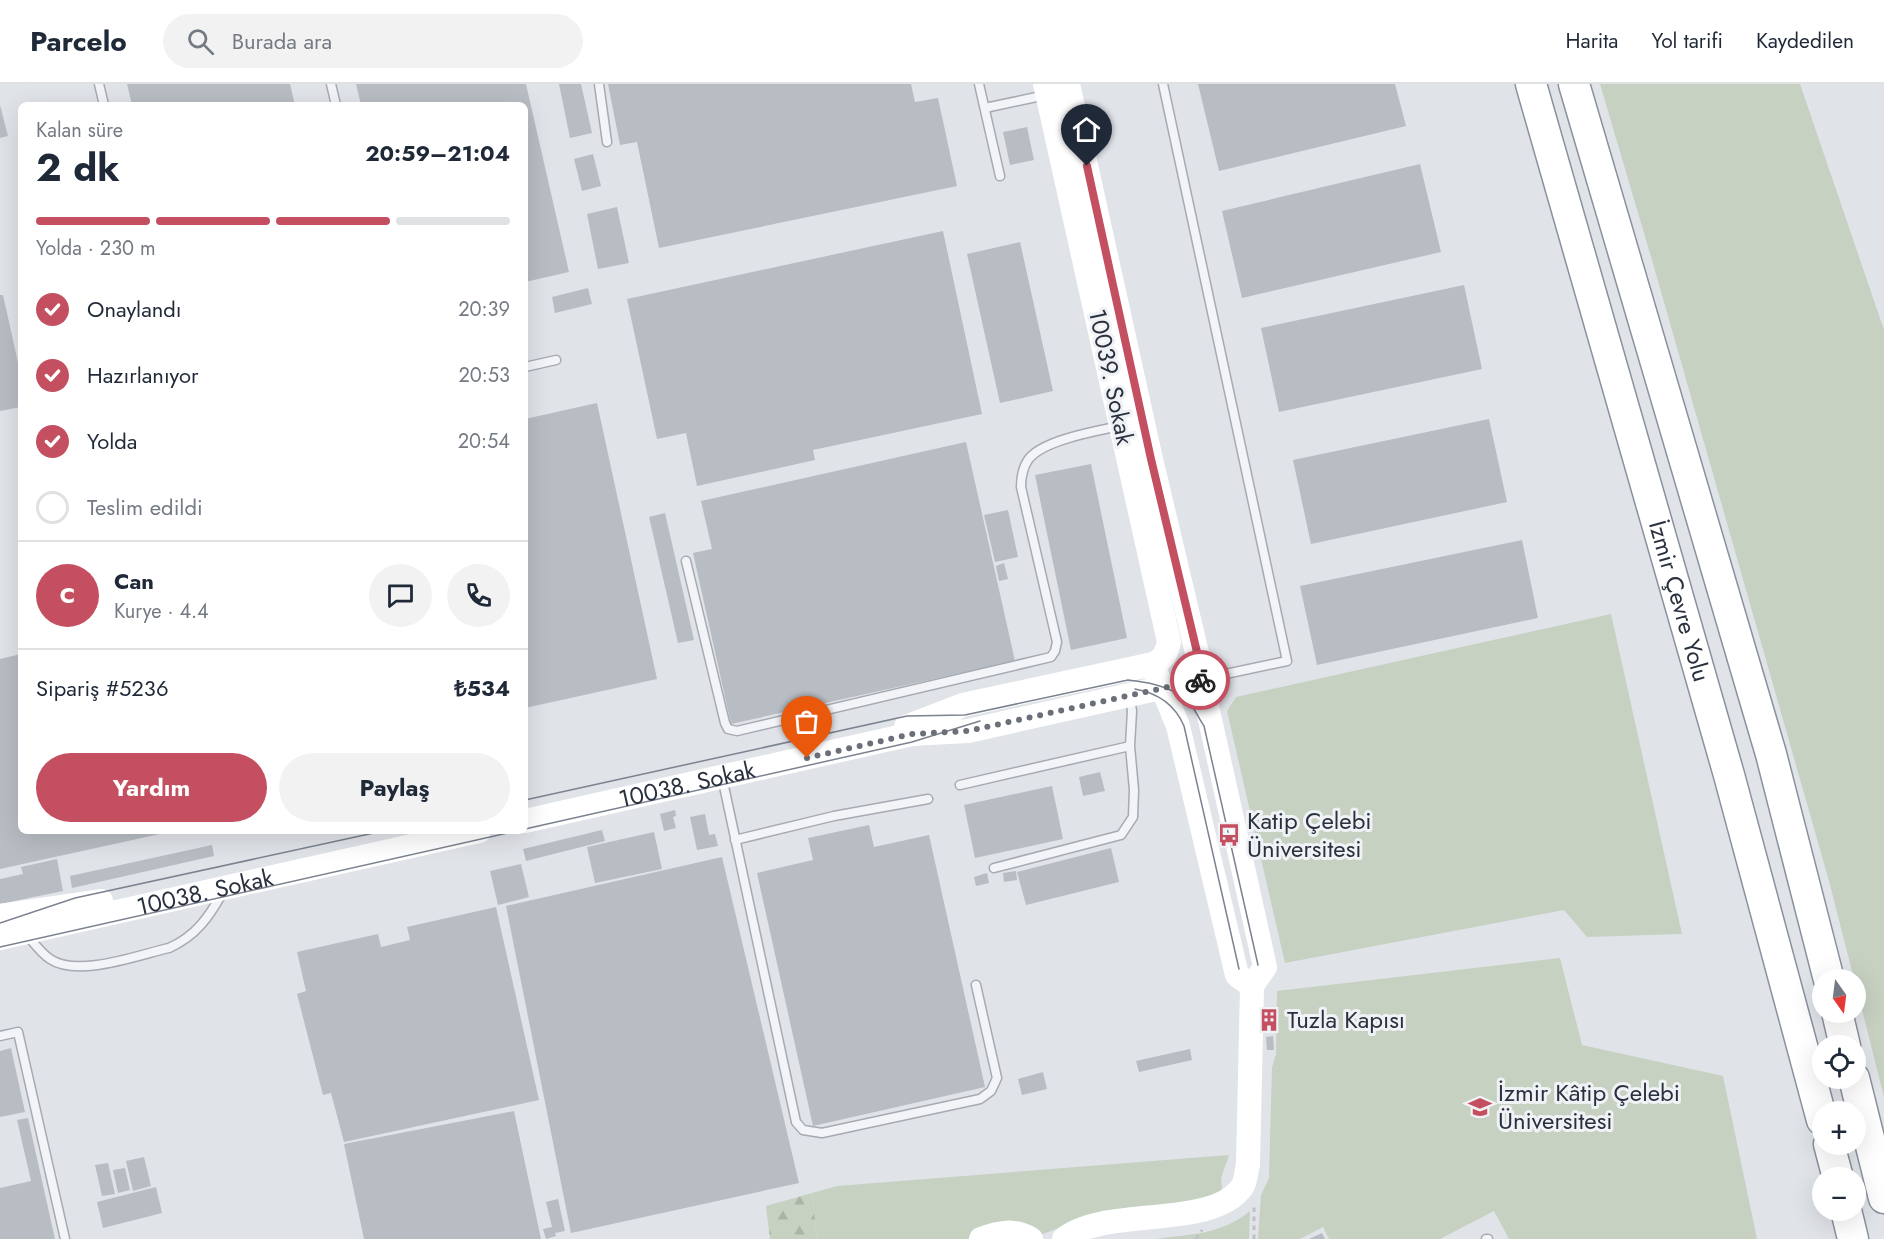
<!DOCTYPE html>
<html lang="tr">
<head>
<meta charset="utf-8">
<style>
  :root { --surface:#fff; --page:#f2f2f3; --text:#1f2937; --muted:#747a83; --line:#e0e1e3; --accent:#c34f60 }
  body { margin:0; font-family:Jost,sans-serif; background:var(--page); color:var(--text); height:100vh; display:flex; flex-direction:column; font-size:22px; white-space:nowrap }
  * { box-sizing:border-box; margin:0 }
  p { font-size:20px; color:var(--muted) }
  .icon { flex:none; width:33px; height:33px; fill:none; stroke:currentColor; stroke-width:2; stroke-linecap:round; stroke-linejoin:round }
  .map { position:relative; flex:1; overflow:hidden }
  .details { position:absolute; left:18px; top:18px; width:510px; height:732px; display:flex; flex-direction:column; background:var(--surface); border-radius:9px; box-shadow:0 6px 24px #0002 }
  .details>* { flex:none }
  .needle { width:39px; rotate:166deg }
  .buttons { position:absolute; left:1812px; top:885px; display:grid; gap:12px }
  .buttons a { display:grid; place-items:center; width:54px; height:54px; border-radius:50%; background:var(--surface); box-shadow:0 6px 24px #0002; font-size:30px }
  .pin { position:absolute; display:grid; place-items:center; width:51px; height:51px; color:#fff; margin:-62px -26px; border-radius:50% 50% 50% 0; rotate:-45deg; box-shadow:0 0 6px #0007 }
  .pin .icon { rotate:45deg }
  .courier { position:absolute; display:grid; place-items:center; width:60px; height:60px; margin:-30px; border:4px solid #c34f60; border-radius:50%; background:#fff; color:#222; box-shadow:0 2px 8px #0007 }
  .head em { font-style:normal; font-weight:700 }
  .head div { display:flex; flex-direction:column-reverse }
  .head { display:flex; align-items:center; justify-content:space-between; height:102px; padding:0 18px }
  h1 { font-size:39px; font-weight:700; line-height:45px }
  .bar { display:grid; grid-template-columns:repeat(4,1fr); gap:9px 6px; align-content:center; height:72px; padding:0 18px }
  .bar i { height:8px; border-radius:4px; background:var(--line) }
  .bar .active { background:var(--accent) }
  .bar p { grid-column:span 4 }
  .line { display:flex; align-items:center; gap:15px; padding:0 18px; border-top:2px solid var(--line) }
  .line div { flex:1 }
  .round { display:grid; place-items:center; flex:none; width:63px; height:63px; border-radius:32px; background:var(--page) }
  ol { padding:0 18px; list-style:none }
  li { display:flex; align-items:center; gap:18px; height:66px }
  li p { margin-inline-start:auto }
  li .icon { padding:6px; border-radius:50%; background:var(--accent); color:#fff; stroke-width:4 }
  li:last-child { color:var(--muted) }
  li i { width:33px; height:33px; border:3px solid var(--line); border-radius:50% }
  .primary-button { display:flex; gap:12px; margin-top:auto; padding:12px 18px }
  .primary-button a { flex:1; height:69px; border-radius:36px; background:var(--accent); color:#fff; font-size:24px; font-weight:700; line-height:69px; text-align:center }
  .primary-button a+a { background:var(--page); color:var(--text) }
  header { display:flex; align-items:center; gap:36px; box-sizing:border-box; height:84px; padding:0 30px; background:var(--surface); border-bottom:2px solid var(--line) }
  header strong { font-size:28px }
  nav { display:flex; gap:33px; margin-inline-start:auto; font-size:21px }
  .search { width:420px; height:54px; background:var(--page); display:flex; align-items:center; gap:15px; box-sizing:border-box; padding:0 21px; border-radius:33px; color:var(--muted); font-size:22px }
  .map>svg:first-child { display:block }
  .grass { fill:#c6d1c2 }
  .forest { fill:url(#forest-firs) }
  .building { fill:#b8bdc4 }
  .lines { fill:none; stroke-linecap:round; stroke-linejoin:round }
  .lane-casing { stroke:#a6aab2; stroke-width:11 }
  .highway-casing { stroke:#89919d; stroke-width:33 }
  .path { stroke:#bfc1c7; stroke-width:3; stroke-dasharray:4.5 4.5; stroke-linecap:butt }
  .lane { stroke:#f3f4f7; stroke-width:8 }
  .secondary { stroke:#fff; stroke-width:24 }
  .highway { stroke:#fff; stroke-width:30 }
  .tram { stroke:#7b8390; stroke-width:1.5 }
  .done { stroke:#6a6f7a; stroke-width:6; stroke-dasharray:0 10.8 }
  .route { stroke:#c34f60; stroke-width:8 }
  .labels { text-anchor:middle; stroke-width:6; stroke-linejoin:round; paint-order:stroke }
  .street-label { font-size:24px; fill:#2a313e; stroke:#f0f2f6 }
  .poi-label { font-size:24px; fill:#2a313e; stroke:#f0f2f6; text-anchor:start }
</style>
</head>
<body>
<header>
<strong>Parcelo</strong>
<div class="search"><svg class="icon" aria-label="search" viewBox="0 0 24 24"><circle cx="10" cy="10" r="6"/><path d="M15 15l6 6"/></svg>Burada ara</div>
<nav><a>Harita</a><a>Yol tarifi</a><a>Kaydedilen</a></nav>
</header>
<div class="map">
<svg width="1884" height="1155" viewBox="0 0 1884 1155">
  <defs>
    <pattern id="forest-firs" width="22" height="20" patternUnits="userSpaceOnUse" patternTransform="scale(1.5)"><rect width="22" height="20" fill="#c6d1c2"/><path d="M5 1l3.5 6h-7zM16 11l3.5 6h-7z" fill="#aab4a8"/></pattern>
  </defs>
  <rect width="100%" height="100%" fill="#e0e3e8"/>
  <path class="grass" d="M 1600,0 L 1800,0 L 1884,246 L 1884,1013 L 1856,902 L 1856,896 L 1854,895 L 1829,797 L 1654,183 Z
    M 1611,530 L 1682,850 L 1587,853 L 1564,826 L 1285,879 L 1227,627 L 1236,613 Z
    M 1560,874 L 1582,961 L 1723,992 L 1757,1155 L 1509,1155 L 1494,1127 L 1440,1155 L 1329,1155 L 1323,1143 L 1300,1155 L 1258,1155 L 1261,1111 L 1269,1094 L 1272,984 L 1276,970 L 1277,907 Z
    M 1229,1071 L 1221,1094 L 1222,1106 L 1206,1115 L 1087,1133 L 1043,1150 L 1013,1140 L 991,1144 L 968,1155 L 817,1155 L 812,1109 L 837,1102 Z
    M 1250,1127 L 1249,1155 L 1155,1155 C 1191,1150 1221,1151 1250,1127 Z"/>
  <path class="forest" d="M 812,1109 L 817,1155 L 770,1155 L 766,1122 Z"/>
  <path class="building" d="M 127,0 L 290,0 L 295,21 L 132,21 Z
    M 356,0 L 526,0 L 569,188 L 525,198 L 525,21 L 361,21 Z
    M 559,0 L 581,0 L 592,49 L 570,54 Z
    M 608,0 L 911,0 L 915,18 L 938,14 L 957,102 L 659,164 L 637,58 L 620,61 Z
    M 1198,0 L 1395,0 L 1406,42 L 1219,87 Z
    M 0,21 L 8,52 L 0,54 Z
    M 1027,43 L 1034,76 L 1010,81 L 1003,48 Z
    M 593,70 L 601,102 L 582,107 L 574,75 Z
    M 1420,80 L 1441,168 L 1242,214 L 1222,127 Z
    M 617,123 L 629,179 L 598,185 L 587,130 Z
    M 943,147 L 982,330 L 813,366 L 815,376 L 697,402 L 686,349 L 657,355 L 627,215 Z
    M 1020,158 L 1053,307 L 1000,319 L 967,170 Z
    M 1464,201 L 1482,285 L 1279,328 L 1261,244 Z
    M 588,204 L 592,220 L 555,229 L 552,213 Z
    M 0,211 L 3,211 L 21,292 L 21,323 L 0,327 Z
    M 597,319 L 657,595 L 525,624 L 525,335 Z
    M 1489,335 L 1507,418 L 1311,460 L 1293,376 Z
    M 966,358 L 1015,577 L 731,640 L 693,469 L 712,465 L 701,417 Z
    M 1091,380 L 1127,554 L 1071,566 L 1035,391 Z
    M 1008,426 L 1018,473 L 995,478 L 984,431 Z
    M 665,429 L 694,556 L 678,559 L 649,433 Z
    M 1522,456 L 1538,534 L 1317,581 L 1300,502 Z
    M 1004,479 L 1008,495 L 999,497 L 996,482 Z
    M 21,570 L 21,747 L 169,748 L 0,785 L 0,575 Z
    M 1100,688 L 1105,707 L 1083,712 L 1079,693 Z
    M 1052,702 L 1063,755 L 975,774 L 964,721 Z
    M 675,726 L 676,732 L 673,733 L 676,744 L 664,747 L 660,730 Z
    M 705,730 L 709,751 L 715,750 L 718,762 L 697,766 L 690,733 Z
    M 869,741 L 874,763 L 929,751 L 985,1003 L 813,1042 L 757,789 L 813,776 L 808,754 Z
    M 602,746 L 605,757 L 526,777 L 523,765 Z
    M 654,748 L 662,785 L 595,799 L 587,763 Z
    M 212,761 L 214,772 L 72,804 L 70,792 Z
    M 1111,764 L 1119,798 L 1026,821 L 1017,788 Z
    M 722,773 L 799,1099 L 571,1149 L 506,822 Z
    M 57,775 L 63,807 L 0,820 L 0,795 L 23,790 L 21,783 Z
    M 521,780 L 529,813 L 498,821 L 490,787 Z
    M 1016,787 L 1017,796 L 1004,798 L 1003,789 Z
    M 987,789 L 989,799 L 976,802 L 974,793 Z
    M 496,823 L 539,1016 L 344,1058 L 331,1009 L 323,1011 L 297,910 L 306,907 L 297,868 L 378,850 L 381,863 L 410,856 L 407,843 Z
    M 1275,926 L 1276,945 L 1263,946 L 1262,927 Z
    M 1273,952 L 1274,966 L 1267,966 L 1266,953 Z
    M 11,964 L 25,1028 L 0,1033 L 0,967 Z
    M 1190,965 L 1192,976 L 1139,988 L 1136,977 Z
    M 1043,988 L 1047,1005 L 1022,1011 L 1018,995 Z
    M 514,1027 L 541,1155 L 364,1155 L 344,1060 Z
    M 28,1034 L 55,1155 L 0,1155 L 0,1104 L 31,1097 L 17,1036 Z
    M 144,1073 L 151,1102 L 133,1107 L 126,1077 Z
    M 108,1079 L 115,1110 L 102,1112 L 95,1081 Z
    M 125,1084 L 130,1106 L 118,1109 L 113,1086 Z
    M 156,1103 L 162,1129 L 103,1144 L 97,1118 Z
    M 558,1115 L 565,1147 L 555,1149 L 556,1152 L 546,1155 L 543,1145 L 552,1143 L 546,1118 Z
    M 1322,1149 L 1325,1155 L 1309,1155 Z"/>
  <g class="lines">
    <g class="lane-casing">
      <path id="lane" d="M 99,0 L 104,21
        M 331,0 L 336,21
        M 599,0 L 607,58
        M 979,0 L 1000,92
        M 1163,0 L 1287,577 L 1202,595
        M 985,24 L 1046,11
        M 525,283 L 556,276
        M 686,477 L 725,639 L 728,645 L 737,647 L 1051,573 L 1055,567 L 1057,558 L 1021,403 C 1021,393 1022,385 1028,376 C 1042,356 1097,347 1120,342
        M 722,693 L 796,1038 L 803,1046 L 822,1049 L 980,1015 L 991,1007 L 997,994 L 976,901
        M 960,701 L 1130,662
        M 735,756 L 834,732 L 928,715
        M 994,784 L 1121,751 L 1133,733 L 1134,706 L 1130,662 L 1132,627 L 1130,614
        M 27,851 C 34,859 41,869 50,875 C 78,894 138,871 169,864 C 196,852 209,833 223,808
        M 0,952 L 18,948 L 65,1155
        M 1486,1155 L 1488,1155"/>
    </g>
    <g class="highway-casing">
      <g id="highway">
        <path id="s3" d="M 1531,0 L 1729,691 L 1822,1036"/>
        <path d="M 1574,0 L 1771,670 L 1829,896"/>
        <path d="M 1837,928 L 1845,962"/>
        <path d="M 1854,994 L 1884,1114"/>
        <path d="M 1829,1060 L 1838,1094"/>
        <path d="M 1846,1126 L 1853,1155"/>
      </g>
    </g>
    <path class="path" d="M 1196,1155 L 1202,1146
      M 1254,1155 L 1254,1119"/>
    <use href="#lane" class="lane"/>
    <g class="secondary">
      <path d="M 1157,591 L 1178,642 L 1237,891 L 1252,902"/>
      <path d="M 906,643 L 963,621 L 1153,580 C 1164,575 1166,570 1169,558 L 1045,0"/>
      <path id="s1" d="M 525,737 L 912,650 L 968,647 L 1201,595 L 1197,569 L 1151,375 L 1068,0"/>
      <path d="M 0,832 L 101,817"/>
      <path id="s2" d="M 0,854 L 479,747"/>
      <path d="M 981,1155 C 999,1148 1014,1145 1031,1155"/>
      <path d="M 1064,1155 C 1104,1122 1212,1146 1242,1103 C 1246,1098 1246,1087 1248,1081 L 1252,902 L 1265,883 L 1201,595 L 1186,591"/>
    </g>
    <use href="#highway" class="highway"/>
    <path class="tram" d="M 1135,605 C 1158,609 1175,621 1184,642 L 1239,885
      M 525,716 L 907,632 L 965,631 L 1128,596 C 1148,598 1177,603 1191,621 C 1196,627 1199,635 1204,642 L 1258,881
      M 525,745 L 912,658 L 980,637
      M 0,839 L 75,814 L 383,747
      M 0,863 L 517,747"/>
  </g>
  <g class="lines">
    <path class="done" d="M 807,674 L 912,650 L 968,647 L 1200,596"/>
    <path class="route" d="M 1087,82 L 1151,375 L 1197,568 L 1200,596"/>
  </g>
  <defs>
    <g id="bus-bare" transform="scale(1.8)"><path d="M-5-6H5V4H4V6H2V4H-2V6H-4V4H-5ZM-3.5-4V0h7V-4ZM-3.5 1.2v1.5H-2V1.2ZM2 1.2v1.5H3.5V1.2Z" fill="#c34f60" stroke="#f0f2f6" stroke-width="2.5" paint-order="stroke"/></g>
    <g id="building-bare" transform="scale(1.8)"><path d="M-4-6H4V6H1V3H-1V6H-4ZM-2.5-4.3h1.7v1.8h-1.7ZM.8-4.3h1.7v1.8H.8ZM-2.5-1h1.7V.8h-1.7ZM.8-1h1.7V.8H.8Z" fill="#c34f60" stroke="#f0f2f6" stroke-width="2.5" paint-order="stroke"/></g>
    <g id="university-bare" transform="scale(1.8)"><path d="M0-5L7-2L0 1L-7-2ZM-4 1L0 2.5L4 1V4Q0 6-4 4Z" fill="#c34f60" stroke="#f0f2f6" stroke-width="2.5" paint-order="stroke"/></g>
  </defs>
  <g fill-rule="evenodd">
    <use href="#bus-bare" x="1229" y="751"/>
    <use href="#building-bare" x="1269" y="936"/>
    <use href="#university-bare" x="1480" y="1023"/>
  </g>
  <g class="labels">
    <g class="street-label">
      <text transform="translate(1111 293) rotate(78)" y="8">10039. Sokak</text>
      <text dy="8" stroke="none"><textPath href="#s3" startOffset="538">İzmir Çevre Yolu</textPath></text>
      <text dy="8" stroke="none"><textPath href="#s1" startOffset="166">10038. Sokak</textPath></text>
      <text dy="8" stroke="none"><textPath href="#s2" startOffset="210">10038. Sokak</textPath></text>
    </g>
    <g class="poi-label">
      <text x="1247" y="745">Katip Çelebi<tspan x="1247" dy="28">Üniversitesi</tspan></text>
      <text x="1287" y="944">Tuzla Kapısı</text>
      <text x="1498" y="1017">İzmir Kâtip Çelebi<tspan x="1498" dy="28">Üniversitesi</tspan></text>
    </g>
  </g>
</svg>
<div class="buttons">
<a><svg class="needle" viewBox="-14 -14 28 28"><path d="M0-13l5 13h-10z" fill="#e53935"/><path d="M0 13l5-13h-10z" fill="#747a83"/></svg></a>
<a><svg class="icon" aria-label="locate" viewBox="0 0 24 24"><circle cx="12" cy="12" r="6"/><path d="M12 2v4M12 18v4M2 12h4M18 12h4"/></svg></a>
<a>+</a>
<a>−</a>
</div>
<div class="pin" style="left:807px;top:674px;background:#ea580c"><svg class="icon" aria-label="bag" viewBox="0 0 24 24"><path d="M5 8h14l-1 12H6zM9 8a3 3 0 0 1 6 0"/></svg></div>
<div class="pin" style="left:1087px;top:82px;background:#1f2937"><svg class="icon" aria-label="home" viewBox="0 0 24 24"><path d="M3 11l9-7 9 7M6 9v11h12V9"/></svg></div>
<div class="courier" style="left:1200px;top:596px"><svg class="icon" aria-label="bike" viewBox="0 0 24 24"><circle cx="6" cy="16" r="4"/><circle cx="18" cy="16" r="4"/><path d="M6 16l4-8h5l3 8M10 8l3 8H6M13 5h3"/></svg></div>
<section class="details">
<div class="head"><div><h1>2 dk</h1><p>Kalan süre</p></div><em>20:59–21:04</em></div>
<div class="bar"><i class="active"></i><i class="active"></i><i class="active"></i><i></i><p>Yolda · 230 m</p></div>
<ol>
<li><svg class="icon" aria-label="check" viewBox="0 0 24 24"><path d="M5 12l5 5 9-10"/></svg>Onaylandı<p>20:39</p></li>
<li><svg class="icon" aria-label="check" viewBox="0 0 24 24"><path d="M5 12l5 5 9-10"/></svg>Hazırlanıyor<p>20:53</p></li>
<li><svg class="icon" aria-label="check" viewBox="0 0 24 24"><path d="M5 12l5 5 9-10"/></svg>Yolda<p>20:54</p></li>
<li><i></i>Teslim edildi</li>
</ol>
<div class="line" style="height:108px"><b class="round" style="background:var(--accent);color:#fff">C</b><div><b>Can</b><p>Kurye · 4.4</p></div><a class="round"><svg class="icon" aria-label="chat" viewBox="0 0 24 24"><path d="M4 5h16v11H9l-5 4z"/></svg></a><a class="round"><svg class="icon" aria-label="phone" viewBox="0 0 24 24"><path d="M5 4h4l2 5-3 2q2 4 5 5l2-3 5 2v4C11 20 4 13 5 4z"/></svg></a></div>
<div class="line" style="height:78px"><div>Sipariş #5236</div><b>₺534</b></div>
<div class="primary-button"><a>Yardım</a><a>Paylaş</a></div>
</section>
</div>
</body>
</html>
